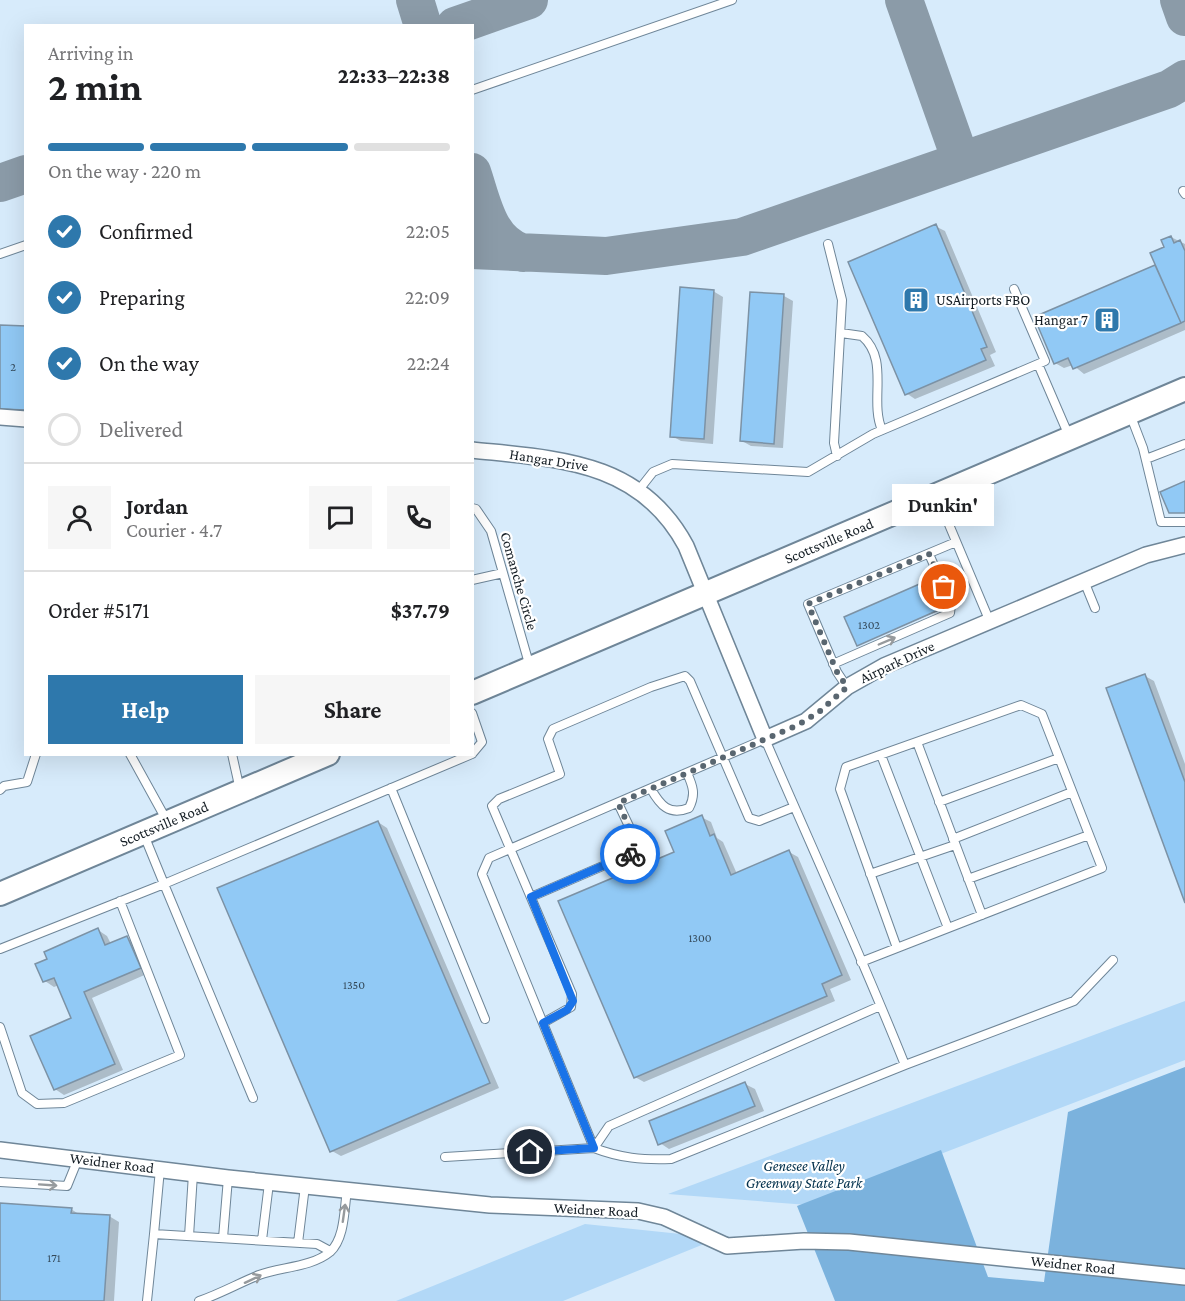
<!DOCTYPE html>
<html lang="en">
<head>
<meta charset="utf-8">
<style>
  :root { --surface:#fff; --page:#f6f6f6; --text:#202124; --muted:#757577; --line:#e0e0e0; --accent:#2e78ac }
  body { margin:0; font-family:"Crimson Pro",serif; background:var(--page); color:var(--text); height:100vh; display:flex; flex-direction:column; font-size:22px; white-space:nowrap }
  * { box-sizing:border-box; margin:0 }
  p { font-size:20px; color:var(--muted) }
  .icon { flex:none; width:33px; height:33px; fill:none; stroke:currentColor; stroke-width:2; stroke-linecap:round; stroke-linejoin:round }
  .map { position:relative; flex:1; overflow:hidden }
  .drawer { position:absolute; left:24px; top:24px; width:450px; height:732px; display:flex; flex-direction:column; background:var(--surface); border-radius:0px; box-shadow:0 6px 24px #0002 }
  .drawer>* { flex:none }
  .pin { position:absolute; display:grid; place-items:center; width:51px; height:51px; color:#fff; margin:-26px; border:3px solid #fff; border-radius:50%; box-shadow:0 2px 6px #0007 }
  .courier { position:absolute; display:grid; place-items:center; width:60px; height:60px; margin:-30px; border:4px solid #1a73e8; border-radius:50%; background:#fff; color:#222; box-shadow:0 2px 8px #0007 }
  .bubble { position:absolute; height:42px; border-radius:0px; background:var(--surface); box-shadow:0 6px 24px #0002; font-size:20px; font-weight:700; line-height:42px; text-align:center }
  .head em { font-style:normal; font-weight:700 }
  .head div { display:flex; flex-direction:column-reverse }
  .head { display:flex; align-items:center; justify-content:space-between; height:102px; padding:0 24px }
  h1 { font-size:39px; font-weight:700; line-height:45px }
  .bar { display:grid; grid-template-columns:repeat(4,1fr); gap:9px 6px; align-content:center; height:72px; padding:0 24px }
  .bar i { height:8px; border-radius:4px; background:var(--line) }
  .bar .current { background:var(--accent) }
  .bar p { grid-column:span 4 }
  .line { display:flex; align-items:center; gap:15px; padding:0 24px; border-top:2px solid var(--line) }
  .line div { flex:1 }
  .round { display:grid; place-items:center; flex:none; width:63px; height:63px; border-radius:0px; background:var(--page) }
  ol { padding:0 24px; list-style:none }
  li { display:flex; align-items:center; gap:18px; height:66px }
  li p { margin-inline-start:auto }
  li .icon { padding:6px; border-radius:50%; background:var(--accent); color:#fff; stroke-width:4 }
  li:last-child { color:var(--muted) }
  li i { width:33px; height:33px; border:3px solid var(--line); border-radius:50% }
  .primary-button { display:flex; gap:12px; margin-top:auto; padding:12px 24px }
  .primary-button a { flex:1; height:69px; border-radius:0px; background:var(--accent); color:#fff; font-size:24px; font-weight:700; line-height:69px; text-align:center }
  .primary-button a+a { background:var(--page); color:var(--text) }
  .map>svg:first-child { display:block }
  .green { fill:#b2d8f7 }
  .forest { fill:#7bb2dd }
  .shadow { fill:#0003 }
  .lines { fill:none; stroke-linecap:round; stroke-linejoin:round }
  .taxiway { stroke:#8b9ba8; stroke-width:38 }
  .building { fill:#91c9f5; stroke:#7c92a5; stroke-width:1.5 }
  .service-casing { stroke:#6f8698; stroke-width:10 }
  .minor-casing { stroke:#6f8698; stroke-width:18 }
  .primary-casing { stroke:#6f8698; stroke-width:26 }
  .service { stroke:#fff; stroke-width:8 }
  .minor { stroke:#fff; stroke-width:15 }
  .primary { stroke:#fff; stroke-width:22 }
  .oneway { stroke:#969a9d }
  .done { stroke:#596670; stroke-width:6; stroke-dasharray:0 10.8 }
  .route { stroke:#1a73e8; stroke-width:8 }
  .labels { text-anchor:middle; stroke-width:4.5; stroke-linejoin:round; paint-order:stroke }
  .number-label { font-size:12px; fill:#344959 }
  .poi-label { font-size:15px; fill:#151e25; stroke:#fff; text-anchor:start }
  .street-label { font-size:15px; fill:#151e25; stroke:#fff }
  .park-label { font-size:15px; font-style:italic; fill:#012f4b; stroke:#fff }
</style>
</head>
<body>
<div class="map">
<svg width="1185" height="1301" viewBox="0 0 1185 1301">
  <rect width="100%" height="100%" fill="#d7ebfb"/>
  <path class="green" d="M 1185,1001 L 1185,1060 L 808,1205 L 668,1194 Z
    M 585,1224 L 719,1238 L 563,1301 L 396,1301 Z"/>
  <path class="forest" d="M 1185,1067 L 1185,1301 L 835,1301 L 797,1206 L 941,1150 L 988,1277 L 1044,1282 L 1068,1112 Z"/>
  <path class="shadow" d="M 935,226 L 945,231 L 996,352 L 990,355 L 995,366 L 915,399 L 906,393 Z
    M 1171,237 L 1185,244 L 1185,330 L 1084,374 L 1073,365 L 1064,368 L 1055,363 L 1155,267 L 1159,269 Z
    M 713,291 L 723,297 L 713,444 L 681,441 L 672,436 Z
    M 784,296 L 793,301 L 783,448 L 751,446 L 742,441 Z
    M 0,326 L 26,328 L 26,414 L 0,413 Z
    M 933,582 L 943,598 L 940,600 L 943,609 L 858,645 Z
    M 1145,676 L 1154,681 L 1185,764 L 1185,899 Z
    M 701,817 L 711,822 L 717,838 L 723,842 L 737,874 L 789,852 L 798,857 L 851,980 L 830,989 L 835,1001 L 644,1082 L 635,1077 L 676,852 Z
    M 378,822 L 387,828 L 499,1088 L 341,1156 L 332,1151 Z
    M 98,930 L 107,936 L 111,944 L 127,938 L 136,943 L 149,973 L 92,998 L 123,1070 L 64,1095 L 55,1089 L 73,1019 L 59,985 L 54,987 L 45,981 L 48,960 Z
    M 745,1084 L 755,1089 L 764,1111 L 669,1149 L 660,1143 Z
    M 0,1205 L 71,1209 L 80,1215 L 109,1216 L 119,1222 L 114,1301 L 0,1301 Z"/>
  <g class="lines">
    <path class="taxiway" d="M 415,0 L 423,26
      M 904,0 L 961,161
      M 1179,0 L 1185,17
      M 455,26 L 529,0
      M 472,172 C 483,204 488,241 523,253
      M 0,183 L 26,174
      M 472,250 L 606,256 L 742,237 L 1169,89 L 1185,79"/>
  </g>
  <path class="building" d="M 936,224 L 987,347 L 981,349 L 986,360 L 905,395 L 848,262 Z
    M 1171,236 L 1174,243 L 1180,240 L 1185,251 L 1185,321 L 1181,323 L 1150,253 L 1164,247 L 1161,240 Z
    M 1155,265 L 1181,323 L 1073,369 L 1068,358 L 1054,364 L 1034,317 Z
    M 680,287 L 714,290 L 704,439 L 670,437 Z
    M 750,292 L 784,294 L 774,444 L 740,441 Z
    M 0,325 L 26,326 L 26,410 L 0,409 Z
    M 1185,481 L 1185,513 L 1169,513 L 1160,492 Z
    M 931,579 L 942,597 L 939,599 L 943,608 L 857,646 L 844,617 Z
    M 1145,674 L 1185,782 L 1185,903 L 1106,688 Z
    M 702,815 L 710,836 L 714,834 L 731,875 L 789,850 L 842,975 L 822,984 L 827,996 L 634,1078 L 558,901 L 674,852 L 665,831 Z
    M 378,821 L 490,1083 L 330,1152 L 217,888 Z
    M 98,928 L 105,945 L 127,936 L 141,968 L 84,992 L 115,1064 L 54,1090 L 30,1036 L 71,1018 L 54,978 L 43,982 L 35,964 L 47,959 L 44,952 Z
    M 745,1082 L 755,1106 L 658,1145 L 649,1121 Z
    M 0,1203 L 72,1208 L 71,1213 L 110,1215 L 104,1301 L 0,1301 Z"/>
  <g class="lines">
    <g class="service-casing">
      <path id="service" d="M 472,90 L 732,0
        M 1183,191 L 1185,194
        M 828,244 L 842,300 L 834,443 L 837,456
        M 0,254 L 26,245
        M 1014,289 L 1045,361 L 1038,364
        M 841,333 L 862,336 C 890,360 869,400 882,430
        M 1130,414 L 1143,448 L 1161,522 L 1185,522
        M 1146,459 L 1185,444
        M 638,491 L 653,472 L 672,464 L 808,472 L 873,434 L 1038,364 L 1069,436
        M 937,496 L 990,622
        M 472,508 L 476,509 L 491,531 L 530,667
        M 472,580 L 503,573
        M 1084,581 L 1095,608
        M 833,664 L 950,613 L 951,604 L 929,554
        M 847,687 L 837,672 L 808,604 L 956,542
        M 472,713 L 482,742 L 472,754
        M 917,742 L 982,915
        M 130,754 L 167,821
        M 232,754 L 240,790
        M 881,755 L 948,928
        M 391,788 L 485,1019
        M 651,789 C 660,805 669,816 689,808 C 696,795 693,786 687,773
        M 0,790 L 4,786 L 27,782 L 36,754
        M 939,802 L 1059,758
        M 953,839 L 1072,792
        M 870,874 L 955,845
        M 968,879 L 1089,835
        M 531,897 L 635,852 L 636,841 L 618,803
        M 0,949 L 164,884 L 144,835
        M 861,962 L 1102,868 L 1042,714 L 1021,705 L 846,767 L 840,789 L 897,948
        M 543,1023 L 571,1007 L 572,994 L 492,806 L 499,799 L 560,774 L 548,739 L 553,729 L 651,687 L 685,676 L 690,681 L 749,818 L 759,821 L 794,807
        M 0,1027 L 22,1093 L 37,1104 L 64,1103 L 180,1055 L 120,901
        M 905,1065 L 1074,1001 L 1113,960
        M 253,1098 L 164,884 L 472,754
        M 445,1157 L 594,1148 L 482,874 L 489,858 L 765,739 C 812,848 861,955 905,1065 L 671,1159 C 642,1160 620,1158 594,1148 L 609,1126 L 880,1006
        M 160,1169 L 154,1234 L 317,1244 L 330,1251
        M 0,1182 L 67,1186 L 78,1159
        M 189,1236 L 193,1174
        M 223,1238 L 228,1178
        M 262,1240 L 269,1183
        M 298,1243 L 305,1186
        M 147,1301 L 154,1234
        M 199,1301 C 220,1294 239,1283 259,1275 C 281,1267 312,1267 330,1252 C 345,1238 344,1210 347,1190"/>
    </g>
    <g class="minor-casing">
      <path id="minor" d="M 0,417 L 26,419
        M 472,450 C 557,459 640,460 686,546 L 765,739 L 806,721 L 847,687 L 884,666 L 1146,555 L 1185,545
        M 0,1150 L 228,1178 L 490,1205 L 638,1211 L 664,1217 L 727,1246 L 804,1241 L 849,1242 L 1185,1277"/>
    </g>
    <g class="primary-casing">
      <path id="primary" d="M 472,693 L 1185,389
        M 0,894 L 328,754"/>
    </g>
    <use href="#service" class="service"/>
    <use href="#minor" class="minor"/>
    <use href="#primary" class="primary"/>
  </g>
  <defs><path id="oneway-shaft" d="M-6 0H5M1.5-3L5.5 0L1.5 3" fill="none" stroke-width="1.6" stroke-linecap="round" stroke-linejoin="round" transform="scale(1.5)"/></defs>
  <g class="oneway">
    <use href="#oneway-shaft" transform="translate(887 641) rotate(-23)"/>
    <use href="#oneway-shaft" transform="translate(48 1185) rotate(4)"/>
    <use href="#oneway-shaft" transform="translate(344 1213) rotate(-82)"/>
    <use href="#oneway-shaft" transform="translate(253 1279) rotate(-25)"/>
  </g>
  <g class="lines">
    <path class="done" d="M 630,854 L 635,852 L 636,842 L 618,803 L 798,725 L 819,712 L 847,687 L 837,672 L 808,604 L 929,554 L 944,587"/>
    <path class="route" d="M 530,1152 L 594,1148 L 543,1023 L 567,1010 L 573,1001 L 531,897 L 630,854"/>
  </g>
  <defs>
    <g id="building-square" transform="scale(1.35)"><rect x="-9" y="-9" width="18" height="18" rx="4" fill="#2e78ac" stroke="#fff"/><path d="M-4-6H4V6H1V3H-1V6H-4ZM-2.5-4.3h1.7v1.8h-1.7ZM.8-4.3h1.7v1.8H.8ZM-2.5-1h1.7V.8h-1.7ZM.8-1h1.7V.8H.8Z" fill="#fff"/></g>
  </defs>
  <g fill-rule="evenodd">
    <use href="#building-square" x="916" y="300"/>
    <use href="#building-square" x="1107" y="320"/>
  </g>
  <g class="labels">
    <g class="number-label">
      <text x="13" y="371">2</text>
      <text x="869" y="629">1302</text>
      <text x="700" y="942">1300</text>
      <text x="354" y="989">1350</text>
      <text x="54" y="1262">171</text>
    </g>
    <g class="poi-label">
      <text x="936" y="305">USAirports FBO</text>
      <text x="1088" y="325" text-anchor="end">Hangar 7</text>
    </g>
    <g class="street-label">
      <text transform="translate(549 460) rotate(9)" y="5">Hangar Drive</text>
      <text transform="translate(829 541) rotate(-23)" y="5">Scottsville Road</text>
      <text transform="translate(519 581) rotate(74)" y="5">Comanche Circle</text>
      <text transform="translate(897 662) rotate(-25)" y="5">Airpark Drive</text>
      <text transform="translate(164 824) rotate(-23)" y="5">Scottsville Road</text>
      <text transform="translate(112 1163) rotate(7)" y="5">Weidner Road</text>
      <text transform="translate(596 1210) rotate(3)" y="5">Weidner Road</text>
      <text transform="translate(1073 1265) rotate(6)" y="5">Weidner Road</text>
    </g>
    <g class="park-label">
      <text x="804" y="1171">Genesee Valley<tspan x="804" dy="17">Greenway State Park</tspan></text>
    </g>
  </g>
</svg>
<div class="pin" style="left:944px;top:587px;background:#ea580c"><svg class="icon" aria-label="bag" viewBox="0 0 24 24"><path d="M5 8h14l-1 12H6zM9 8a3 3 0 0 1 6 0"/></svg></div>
<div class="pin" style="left:530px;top:1152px;background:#1f2937"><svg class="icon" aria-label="home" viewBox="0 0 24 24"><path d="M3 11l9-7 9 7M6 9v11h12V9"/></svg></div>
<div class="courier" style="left:630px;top:854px"><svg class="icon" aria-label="bike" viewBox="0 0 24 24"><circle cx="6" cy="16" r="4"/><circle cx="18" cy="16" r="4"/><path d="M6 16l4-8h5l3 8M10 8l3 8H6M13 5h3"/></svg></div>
<div class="bubble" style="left:892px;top:484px;width:102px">Dunkin'</div>
<section class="drawer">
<div class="head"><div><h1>2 min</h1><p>Arriving in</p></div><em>22:33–22:38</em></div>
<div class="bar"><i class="current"></i><i class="current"></i><i class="current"></i><i></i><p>On the way · 220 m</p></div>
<ol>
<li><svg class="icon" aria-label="check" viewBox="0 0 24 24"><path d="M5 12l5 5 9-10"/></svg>Confirmed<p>22:05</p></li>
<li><svg class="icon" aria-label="check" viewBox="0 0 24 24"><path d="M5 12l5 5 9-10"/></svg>Preparing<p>22:09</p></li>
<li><svg class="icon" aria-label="check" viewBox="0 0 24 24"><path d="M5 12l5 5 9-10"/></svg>On the way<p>22:24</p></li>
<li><i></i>Delivered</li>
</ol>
<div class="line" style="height:108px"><a class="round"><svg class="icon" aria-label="person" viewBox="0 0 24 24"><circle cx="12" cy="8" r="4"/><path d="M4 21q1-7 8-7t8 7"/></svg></a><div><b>Jordan</b><p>Courier · 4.7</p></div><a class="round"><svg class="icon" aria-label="chat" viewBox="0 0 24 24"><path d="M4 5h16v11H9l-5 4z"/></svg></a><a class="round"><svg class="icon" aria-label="phone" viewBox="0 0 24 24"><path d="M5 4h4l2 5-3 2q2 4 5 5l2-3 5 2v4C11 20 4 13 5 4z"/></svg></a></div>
<div class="line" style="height:78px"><div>Order #5171</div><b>$37.79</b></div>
<div class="primary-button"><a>Help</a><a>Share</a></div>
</section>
</div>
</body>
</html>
